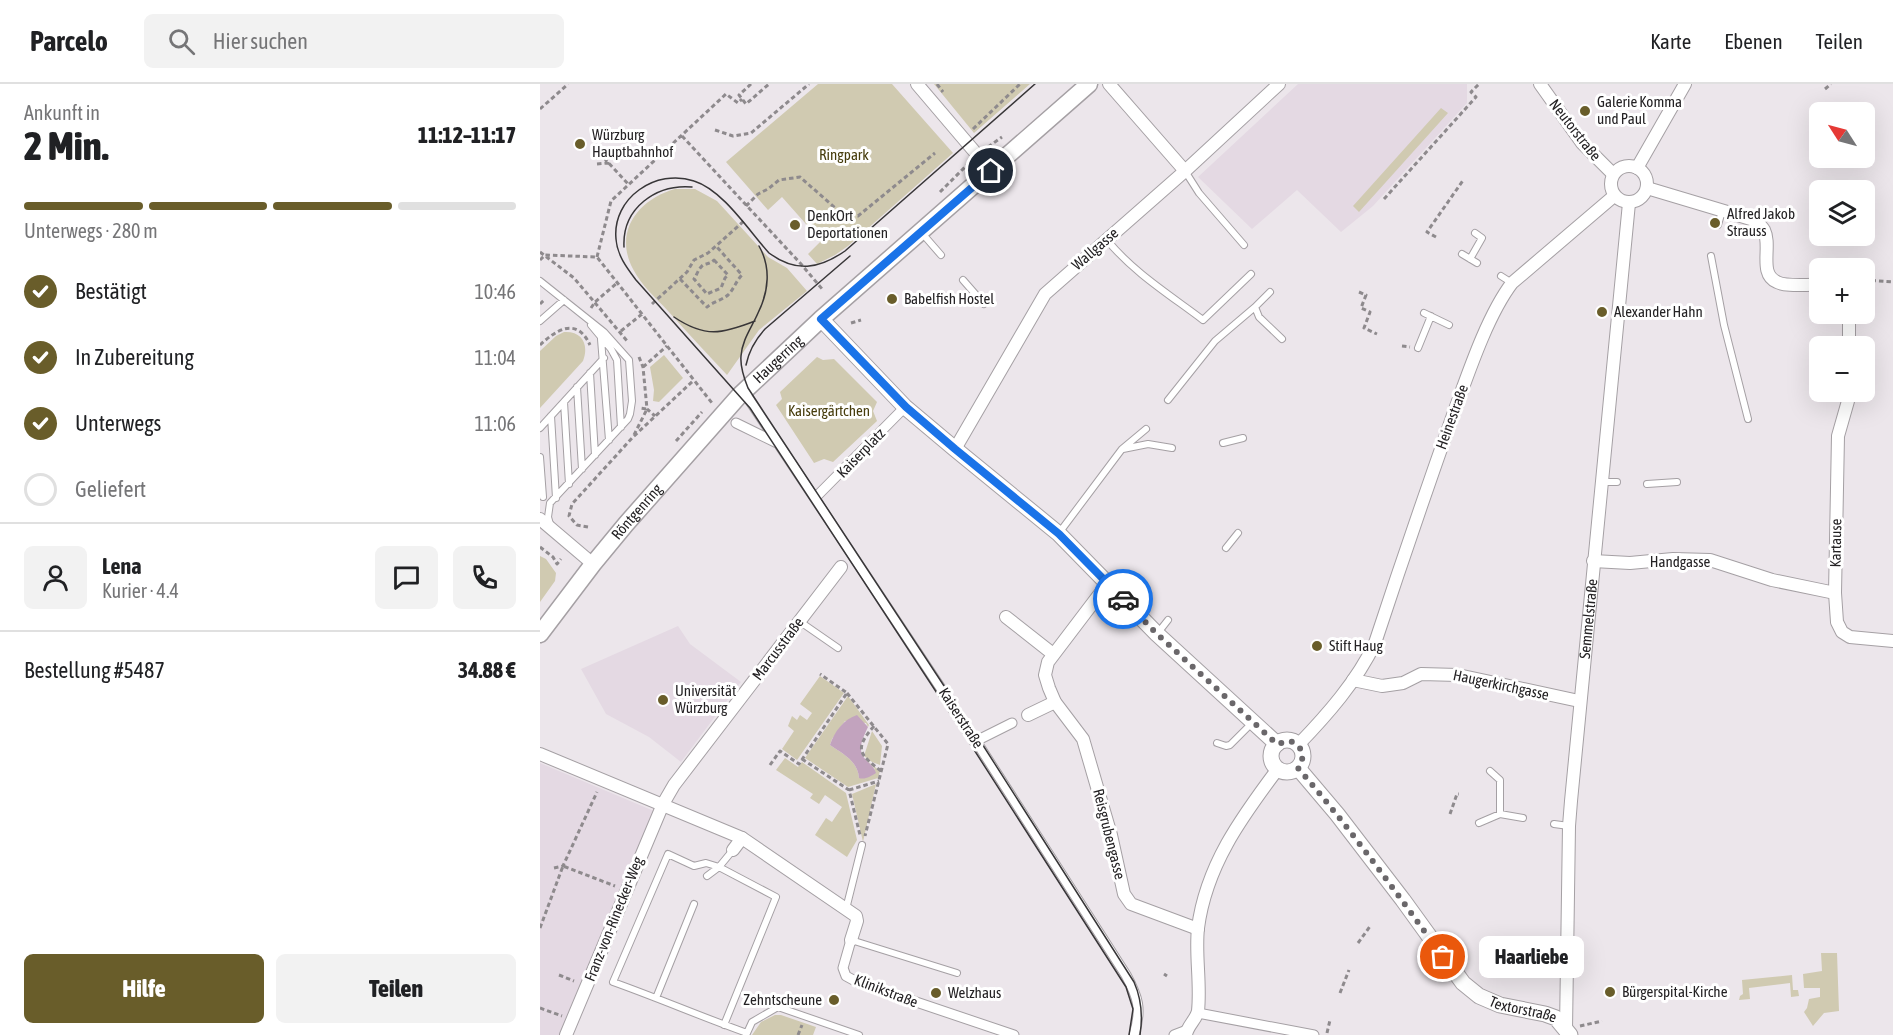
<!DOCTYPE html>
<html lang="de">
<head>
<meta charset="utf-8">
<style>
  :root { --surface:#fff; --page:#f2f2f2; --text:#202124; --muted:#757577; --line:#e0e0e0; --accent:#695d2a }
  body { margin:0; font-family:"Asap Condensed",sans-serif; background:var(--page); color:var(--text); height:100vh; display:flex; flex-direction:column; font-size:22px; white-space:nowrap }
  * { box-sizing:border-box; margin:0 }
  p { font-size:20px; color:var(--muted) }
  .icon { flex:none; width:33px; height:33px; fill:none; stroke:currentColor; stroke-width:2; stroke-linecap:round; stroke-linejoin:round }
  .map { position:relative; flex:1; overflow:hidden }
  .details { display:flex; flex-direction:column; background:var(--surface); width:540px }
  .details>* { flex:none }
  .needle { width:39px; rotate:306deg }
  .controls { position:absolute; left:1269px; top:18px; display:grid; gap:12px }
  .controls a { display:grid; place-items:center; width:66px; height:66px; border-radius:9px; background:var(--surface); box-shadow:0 6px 24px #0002; font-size:30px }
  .pin { position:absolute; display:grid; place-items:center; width:51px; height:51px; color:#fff; margin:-26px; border:3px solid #fff; border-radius:50%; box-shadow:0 2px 6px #0007 }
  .courier { position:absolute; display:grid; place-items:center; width:60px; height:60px; margin:-30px; border:4px solid #1a73e8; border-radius:50%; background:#fff; color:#222; box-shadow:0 2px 8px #0007 }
  .bubble { position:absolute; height:42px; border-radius:9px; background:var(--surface); box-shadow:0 6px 24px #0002; font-size:20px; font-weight:800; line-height:42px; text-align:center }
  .summary em { font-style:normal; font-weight:800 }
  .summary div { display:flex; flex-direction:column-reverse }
  .summary { display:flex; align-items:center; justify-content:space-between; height:102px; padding:0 24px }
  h1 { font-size:39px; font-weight:800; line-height:45px }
  .bar { display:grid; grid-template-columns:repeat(4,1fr); gap:9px 6px; align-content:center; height:72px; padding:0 24px }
  .bar i { height:8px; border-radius:4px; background:var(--line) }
  .bar .selected { background:var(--accent) }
  .bar p { grid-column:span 4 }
  .line { display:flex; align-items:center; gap:15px; padding:0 24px; border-top:2px solid var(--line) }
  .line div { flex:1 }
  .round { display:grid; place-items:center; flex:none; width:63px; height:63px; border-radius:9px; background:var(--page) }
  ol { padding:0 24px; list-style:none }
  li { display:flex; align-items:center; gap:18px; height:66px }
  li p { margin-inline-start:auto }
  li .icon { padding:6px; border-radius:50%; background:var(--accent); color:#fff; stroke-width:4 }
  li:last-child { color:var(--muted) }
  li i { width:33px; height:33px; border:3px solid var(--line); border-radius:50% }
  .primary-button { display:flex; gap:12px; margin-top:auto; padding:12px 24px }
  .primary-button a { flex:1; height:69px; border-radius:9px; background:var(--accent); color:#fff; font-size:24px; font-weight:800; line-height:69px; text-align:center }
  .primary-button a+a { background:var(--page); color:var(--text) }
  header { display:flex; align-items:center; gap:36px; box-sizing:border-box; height:84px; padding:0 30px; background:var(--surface); border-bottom:2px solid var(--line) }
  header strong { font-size:28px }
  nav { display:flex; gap:33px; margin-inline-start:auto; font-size:21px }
  .search { width:420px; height:54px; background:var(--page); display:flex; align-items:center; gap:15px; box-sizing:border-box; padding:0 21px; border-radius:9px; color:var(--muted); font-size:22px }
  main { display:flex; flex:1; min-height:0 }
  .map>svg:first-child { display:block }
  .built { fill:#e4d9e3 }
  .green { fill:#d0cab1 }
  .water { fill:#c2a3be }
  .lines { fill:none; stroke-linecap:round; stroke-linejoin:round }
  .service-casing { stroke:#a5a0a4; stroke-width:8 }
  .pedestrian-casing { stroke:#a5a0a4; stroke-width:11 }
  .minor-casing { stroke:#a5a0a4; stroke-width:14 }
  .tertiary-casing { stroke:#a5a0a4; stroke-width:17 }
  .secondary-casing { stroke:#a5a0a4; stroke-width:19 }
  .path { stroke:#8e8a8d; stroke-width:3; stroke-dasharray:4.5 3; stroke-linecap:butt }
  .service { stroke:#fff; stroke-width:6 }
  .pedestrian { stroke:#fff; stroke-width:9 }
  .minor { stroke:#fff; stroke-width:12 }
  .tertiary { stroke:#fff; stroke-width:15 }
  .secondary { stroke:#fff; stroke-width:16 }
  .tram { stroke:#383638; stroke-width:1.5 }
  .done { stroke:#6a676a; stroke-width:6; stroke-dasharray:0 10.8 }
  .route { stroke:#1a73e8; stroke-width:8 }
  .poi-dot { fill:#695d2a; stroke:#fff; stroke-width:2 }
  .labels { text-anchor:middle; stroke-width:6; stroke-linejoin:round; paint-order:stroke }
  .poi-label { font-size:15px; fill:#242224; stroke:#fff; text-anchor:start }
  .street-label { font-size:15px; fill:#242224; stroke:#fff }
  .park-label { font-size:15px; fill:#463c0c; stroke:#fff }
</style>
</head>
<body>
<header>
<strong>Parcelo</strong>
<div class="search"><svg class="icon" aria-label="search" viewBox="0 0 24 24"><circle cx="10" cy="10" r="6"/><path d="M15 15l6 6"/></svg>Hier suchen</div>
<nav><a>Karte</a><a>Ebenen</a><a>Teilen</a></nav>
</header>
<main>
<section class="details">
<div class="summary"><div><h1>2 Min.</h1><p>Ankunft in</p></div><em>11:12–11:17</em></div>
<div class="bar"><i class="selected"></i><i class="selected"></i><i class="selected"></i><i></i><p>Unterwegs · 280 m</p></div>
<ol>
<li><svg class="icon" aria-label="check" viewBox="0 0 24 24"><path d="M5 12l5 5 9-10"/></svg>Bestätigt<p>10:46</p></li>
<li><svg class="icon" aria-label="check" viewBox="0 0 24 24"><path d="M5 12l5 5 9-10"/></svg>In Zubereitung<p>11:04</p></li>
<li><svg class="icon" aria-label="check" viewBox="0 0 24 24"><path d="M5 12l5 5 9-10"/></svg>Unterwegs<p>11:06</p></li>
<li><i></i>Geliefert</li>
</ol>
<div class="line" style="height:108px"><a class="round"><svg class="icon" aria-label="person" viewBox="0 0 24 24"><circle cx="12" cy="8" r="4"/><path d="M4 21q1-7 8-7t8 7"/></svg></a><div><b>Lena</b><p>Kurier · 4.4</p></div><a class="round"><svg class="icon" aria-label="chat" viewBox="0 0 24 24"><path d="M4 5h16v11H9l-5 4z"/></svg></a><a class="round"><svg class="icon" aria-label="phone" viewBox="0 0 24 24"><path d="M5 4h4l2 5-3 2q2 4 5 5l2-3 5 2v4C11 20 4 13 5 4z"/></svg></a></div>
<div class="line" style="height:78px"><div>Bestellung #5487</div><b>34.88 €</b></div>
<div class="primary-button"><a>Hilfe</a><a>Teilen</a></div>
</section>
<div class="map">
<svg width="1353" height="951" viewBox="0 0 1353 951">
  <rect width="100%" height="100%" fill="#ece6eb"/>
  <path class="built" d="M 758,0 L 927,0 L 927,19 L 833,122 L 801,148 L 757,106 L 712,145 L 658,93 Z
    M 138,542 L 150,560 L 201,598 L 141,678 L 109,653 L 66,630 L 41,585 Z
    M 0,679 L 114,727 L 20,951 L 0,951 Z"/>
  <path class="green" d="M 278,0 L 352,0 L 413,69 L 308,162 L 295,171 L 277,180 L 268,170 L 281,157 L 242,113 L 228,126 L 186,78 Z
    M 394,0 L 490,0 L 434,49 Z
    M 901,24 L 908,29 L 819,128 L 813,122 Z
    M 135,105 L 155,105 L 177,117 L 228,173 L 247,184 L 267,207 L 219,246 L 187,291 C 167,270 147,248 128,227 C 116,214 101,201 93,185 C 73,147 99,115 135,105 Z
    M 24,248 C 43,247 49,261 43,277 L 0,324 L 0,267 L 16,252 Z
    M 124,271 L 143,294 L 119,318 L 113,317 L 114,306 L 110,283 Z
    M 277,273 L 283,276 L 294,275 L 337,318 L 333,327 L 337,337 L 293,378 L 284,375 L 274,379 L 236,321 L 242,315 L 240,308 Z
    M 0,472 L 6,475 L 16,489 L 15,497 L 0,518 Z
    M 280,592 L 304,609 L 257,676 L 242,665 L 254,647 L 248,642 L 252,632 L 257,636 L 260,631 L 267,636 L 272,629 L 260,620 Z
    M 308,612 L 329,641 L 328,643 L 326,639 L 305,637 L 292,655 L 290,661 C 303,670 318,677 319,694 L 335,685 L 326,676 L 340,687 L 338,694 L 308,703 L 265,674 Z
    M 332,647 L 342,662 L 340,681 L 332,678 L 324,672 Z
    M 245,674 L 258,683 L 262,678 L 306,709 L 317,756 L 307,773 L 275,751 L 286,734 L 292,738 L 302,723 L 285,711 L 279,720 L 270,714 L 273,710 L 236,686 Z
    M 336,700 L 323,758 L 312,710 Z
    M 1281,869 L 1297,869 L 1299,927 L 1284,929 L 1273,942 L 1264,928 L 1267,924 L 1269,915 L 1280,913 L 1280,904 L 1264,904 L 1263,890 L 1282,887 Z
    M 1252,891 L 1253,906 L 1258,906 L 1259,912 L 1251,913 L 1250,899 L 1209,904 L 1210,915 L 1199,916 L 1200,912 L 1203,910 L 1202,896 Z
    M 235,931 L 241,931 L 276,943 L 273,951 L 212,951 L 221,938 Z"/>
  <path class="water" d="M 317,631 L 328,643 C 323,654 316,666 326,676 C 331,681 334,683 336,689 C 331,692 325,696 319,694 C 318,677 303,670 290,661 C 294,648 304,635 317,631 Z"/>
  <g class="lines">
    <g class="service-casing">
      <path id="service" d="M 645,87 L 659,109 L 704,161
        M 1178,141 L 1182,127
        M 381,148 L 401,171
        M 567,156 C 593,188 630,211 663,236 L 711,190
        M 922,170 L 937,179
        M 1171,172 L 1184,241 L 1208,335
        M 930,175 L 942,154 L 935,149
        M 961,192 L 972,199
        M 423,196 L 444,220
        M 0,197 L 64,248 L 89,276 L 92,317 L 90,330 L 88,335 L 10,419 L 8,433 L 10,440
        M 715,223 L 730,208
        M 884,229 L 909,241
        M 0,237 L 24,216
        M 51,241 L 71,265 L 77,276 L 81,343
        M 61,255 L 69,356
        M 878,264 L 891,232
        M 50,289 L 55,371
        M 37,303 L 42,385
        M 628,316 L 675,257 L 715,223 L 719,233 L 742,255
        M 24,318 L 29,400
        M 11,332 L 16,414
        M 0,344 L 64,274
        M 683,359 L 703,354
        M 583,365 L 608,360 L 632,364
        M 0,373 L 3,413
        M 1062,398 L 1077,398
        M 1107,400 L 1137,398
        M 519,449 L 582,365 L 606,345
        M 686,464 L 698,449
        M 259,537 L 298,564
        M 617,550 L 628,536
        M 677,659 L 686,662 L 690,661 L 713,638
        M 950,687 L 960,696 L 960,730
        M 939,739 L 960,730 L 983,734
        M 1014,740 L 1029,742
        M 167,792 L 179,783 L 193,766
        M 306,825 L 322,761
        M 311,856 L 417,889
        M 116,914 L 154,820
        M 184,941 L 236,813 L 179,783 L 166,779 L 154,782 L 128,770 L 73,898 C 118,914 162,933 207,949 L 206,951
        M 207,949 L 212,938 L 238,923 L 319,951"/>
    </g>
    <g class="pedestrian-casing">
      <path id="pedestrian" d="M 204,308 L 436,657 L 586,891 C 598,913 602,925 594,951
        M 196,339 L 237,359
        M 275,414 L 365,323
        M 436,657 L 472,639
        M 311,856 L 303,884 L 306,892 L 317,898 L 474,951
        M 658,929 L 774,951
        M 634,951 L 647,946"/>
    </g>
    <g class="minor-casing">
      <g id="minor">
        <path d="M 377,0 L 451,87"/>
        <path d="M 569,0 L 645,87"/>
        <path d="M 1000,0 L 1042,59 L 1073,90"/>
        <circle cx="1089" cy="100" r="18"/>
        <path d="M 1097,84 L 1145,0"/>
        <path d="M 1107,104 L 1214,136 C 1218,139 1222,142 1224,146 C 1232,162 1218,190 1237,198 C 1246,203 1269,200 1280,201"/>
        <path d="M 1309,262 L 1309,230"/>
        <path d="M 1308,317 L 1298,352 L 1295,509 L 1297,538 L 1302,548 L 1310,553 L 1353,557"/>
        <path d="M 415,365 L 505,210 L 645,87 L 739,0"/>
        <path d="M 0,435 L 53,480"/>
        <path d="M 1053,477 L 1090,479 L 1133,475 L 1170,476 L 1232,496 L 1295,509"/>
        <path d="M 568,499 L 508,578 L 505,591 L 509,604 L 515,618 L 543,655 L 571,751 L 584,810 L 591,820 L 658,845"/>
        <path d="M 466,533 L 513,570"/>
        <path d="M 813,596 L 842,602 L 863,599 L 881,590 L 918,591 L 1039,617"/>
        <path d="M 488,631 L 515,618"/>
        <path d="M 758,661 C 787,631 817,597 835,559 C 860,483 886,407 913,331 C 928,290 947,232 972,199 L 1074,112"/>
        <path d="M 0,670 L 202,754 L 316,832 L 317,837 L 311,856"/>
        <path d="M 193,766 L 202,754"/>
        <path id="s1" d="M 1026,945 L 1029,742 L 1031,717 L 1089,119"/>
        <path d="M 26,951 L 123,720 L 134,701 L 301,483"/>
        <path d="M 646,951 C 647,942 656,936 658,927 C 661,899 655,871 658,844 C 666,782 701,734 737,686"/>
      </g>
    </g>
    <g class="tertiary-casing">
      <g id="tertiary">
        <path d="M 281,235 L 365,323 L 415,365 L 519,450 L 617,550 L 737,660"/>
        <circle cx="747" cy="672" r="16"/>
        <path id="s2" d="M 758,684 L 797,730 L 863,816 L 923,899 L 939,912 L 960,921 L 1005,930 L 1016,934 L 1030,951"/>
      </g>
    </g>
    <g class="secondary-casing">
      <g id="secondary">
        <path id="s3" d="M 0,550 L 53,480 L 86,440 L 199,312 L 281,235 L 549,0"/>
      </g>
    </g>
    <path class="path" d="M 211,0 L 199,11 L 206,20 L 229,0
      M 397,0 L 403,8
      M 1285,5 L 1291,0
      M 0,25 L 28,0
      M 433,45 L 480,0
      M 175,46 L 193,52 L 211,49 L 269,0
      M 142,52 L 261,180 L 283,206
      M 448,63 L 462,53
      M 64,74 L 89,101
      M 57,80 L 68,79 L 70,69
      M 400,108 L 429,79
      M 844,115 L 936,13 L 931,8 L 939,0
      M 206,122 L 218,110 L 228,105 L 239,96 L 260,93 L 301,129 L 318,132 L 395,69
      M 896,153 L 887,148 L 924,95
      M 0,168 L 34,194 L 88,258
      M 57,173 L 71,117 L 186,10 L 198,19 L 202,15
      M 0,176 L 5,171 L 57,173 L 172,319
      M 174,176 L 188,191 L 185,194 L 181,204 L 167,210 L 154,195 C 157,191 158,185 163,181 C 168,179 170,180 174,176 Z
      M 140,195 L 167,223 C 173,218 182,216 188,211 C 194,205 196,197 202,191 L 176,162
      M 1324,196 L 1353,198
      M 819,208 L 826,211 L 821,224 L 830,228 L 824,244 L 837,250
      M 0,220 L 5,215
      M 112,220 L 147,188 L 154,176 L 168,169 L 205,136
      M 51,224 L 55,218 L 77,199
      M 311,239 L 321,236
      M 81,247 L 102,230
      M 0,261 C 17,245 37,233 50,261
      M 862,262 L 870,263
      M 99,273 L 103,283 L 107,325 L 115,332
      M 103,283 L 127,262
      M 94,351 L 107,325 L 100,324
      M 136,357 L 162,328
      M 48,443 L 37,441 L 29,432 L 32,420 L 93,353 L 154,296
      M 0,463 L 13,473 L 17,480 L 21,475
      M 307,609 L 348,660 L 325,752
      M 334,642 C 314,665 319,670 341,687
      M 262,675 L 309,706 L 320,751
      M 230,681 L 240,667 L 259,680 L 307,609 L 280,590
      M 309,706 L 339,697
      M 910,730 L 917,710 L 919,710
      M 14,784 L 23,782 L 57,708
      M 0,844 L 23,782 L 75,802
      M 818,859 L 831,841
      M 624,890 L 627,892
      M 19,891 L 34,897
      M 800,909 L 809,886
      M 0,924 L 22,932
      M 1040,942 L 1062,937
      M 787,949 L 790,936
      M 258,951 L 262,941"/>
    <use href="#service" class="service"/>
    <use href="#pedestrian" class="pedestrian"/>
    <use href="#minor" class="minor"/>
    <use href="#tertiary" class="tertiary"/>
    <use href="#secondary" class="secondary"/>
    <path class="tram" d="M 495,0 L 305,167 C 279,185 256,189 229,169 C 209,147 183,106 154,97 C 116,84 72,114 76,155 C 77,171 87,184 96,196 L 210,324 L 431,661 L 586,903 L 593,925 L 589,951
      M 219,162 C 231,183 229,207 218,229 C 212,243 202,256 201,272 C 200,283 204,294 208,304 L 439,655 L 594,898 C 602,916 603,932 600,951
      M 84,163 C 82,124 116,100 152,103
      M 134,233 C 165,254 182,250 215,237
      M 206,281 C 209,266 215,256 225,245 L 310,172"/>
  </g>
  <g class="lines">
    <path class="done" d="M 583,515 L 617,550 L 737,660 L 750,657 C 763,662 766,673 758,684 C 810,744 856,808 903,873"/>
    <path class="route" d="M 451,87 L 281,235 L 366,323 L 415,365 L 519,450 L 583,515"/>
  </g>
  <g class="poi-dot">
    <circle cx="1045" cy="27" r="6"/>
    <circle cx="40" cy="60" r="6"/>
    <circle cx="1175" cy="139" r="6"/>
    <circle cx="255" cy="141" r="6"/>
    <circle cx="352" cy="215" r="6"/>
    <circle cx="1062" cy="228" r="6"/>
    <circle cx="777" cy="562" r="6"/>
    <circle cx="123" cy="616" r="6"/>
    <circle cx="1070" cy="908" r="6"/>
    <circle cx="396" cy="909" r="6"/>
    <circle cx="294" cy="916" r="6"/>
  </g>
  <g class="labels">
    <g class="poi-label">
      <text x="1057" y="23">Galerie Komma<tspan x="1057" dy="17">und Paul</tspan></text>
      <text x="52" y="56">Würzburg<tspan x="52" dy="17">Hauptbahnhof</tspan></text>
      <text x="1187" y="135">Alfred Jakob<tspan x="1187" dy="17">Strauss</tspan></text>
      <text x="267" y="137">DenkOrt<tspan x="267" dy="17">Deportationen</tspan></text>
      <text x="364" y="220">Babelfish Hostel</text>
      <text x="1074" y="233">Alexander Hahn</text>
      <text x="789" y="567">Stift Haug</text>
      <text x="135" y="612">Universität<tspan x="135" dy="17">Würzburg</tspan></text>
      <text x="1082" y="913">Bürgerspital-Kirche</text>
      <text x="408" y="914">Welzhaus</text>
      <text x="282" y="921" text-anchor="end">Zehntscheune</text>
    </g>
    <g class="street-label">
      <text transform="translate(1035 46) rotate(52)" y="5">Neutorstraße</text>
      <text transform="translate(555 165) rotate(-41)" y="5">Wallgasse</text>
      <text dy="5" stroke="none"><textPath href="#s3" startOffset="364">Haugerring</textPath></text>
      <text transform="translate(912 333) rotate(-70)" y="5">Heinestraße</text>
      <text transform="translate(321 369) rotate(-46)" y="5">Kaiserplatz</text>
      <text dy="5" stroke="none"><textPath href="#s3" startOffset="156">Röntgenring</textPath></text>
      <text transform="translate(1296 459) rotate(-89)" y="5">Kartause</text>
      <text x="1140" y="483">Handgasse</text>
      <text dy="5" stroke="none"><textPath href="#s1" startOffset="411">Semmelstraße</textPath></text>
      <text transform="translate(238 565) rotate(-53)" y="5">Marcusstraße</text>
      <text transform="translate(961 601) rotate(12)" y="5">Haugerkirchgasse</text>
      <text transform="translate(421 634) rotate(57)" y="5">Kaiserstraße</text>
      <text transform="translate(569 750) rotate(76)" y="5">Reisgrubengasse</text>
      <text transform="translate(74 835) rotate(-68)" y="5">Franz-von-Rinecker-Weg</text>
      <text transform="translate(346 907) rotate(21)" y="5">Klinikstraße</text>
      <text dy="5" stroke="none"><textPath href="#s2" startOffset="338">Textorstraße</textPath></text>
    </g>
    <g class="park-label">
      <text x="304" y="76">Ringpark</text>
      <text x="289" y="332">Kaisergärtchen</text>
    </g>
  </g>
</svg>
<div class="controls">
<a><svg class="needle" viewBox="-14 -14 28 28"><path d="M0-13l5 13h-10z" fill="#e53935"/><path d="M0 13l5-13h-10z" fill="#757577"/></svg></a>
<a><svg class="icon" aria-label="layers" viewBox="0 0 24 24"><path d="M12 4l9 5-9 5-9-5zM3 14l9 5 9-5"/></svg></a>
<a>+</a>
<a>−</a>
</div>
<div class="pin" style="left:903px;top:873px;background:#ea580c"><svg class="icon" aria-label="bag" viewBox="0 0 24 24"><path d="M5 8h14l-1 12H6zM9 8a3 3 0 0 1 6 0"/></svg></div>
<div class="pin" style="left:451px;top:87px;background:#1f2937"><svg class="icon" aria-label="home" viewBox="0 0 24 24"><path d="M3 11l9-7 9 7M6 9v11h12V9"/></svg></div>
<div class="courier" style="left:583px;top:515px"><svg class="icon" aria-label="car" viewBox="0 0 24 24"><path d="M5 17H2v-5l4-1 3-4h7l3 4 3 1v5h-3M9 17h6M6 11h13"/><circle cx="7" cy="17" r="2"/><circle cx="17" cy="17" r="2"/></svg></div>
<div class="bubble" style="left:939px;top:852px;width:105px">Haarliebe</div>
</div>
</main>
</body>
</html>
